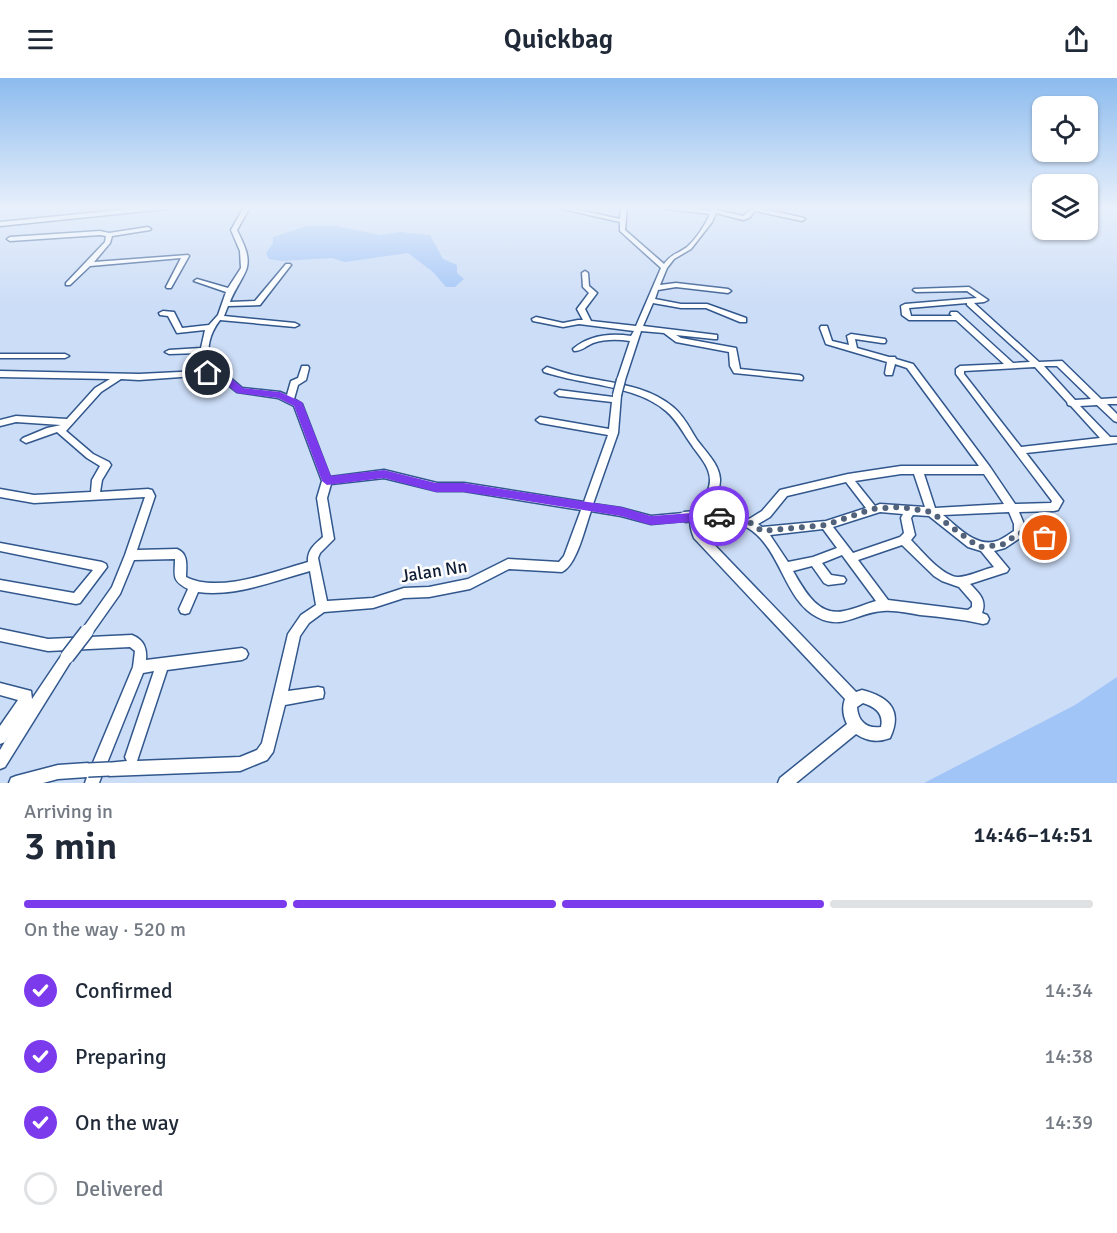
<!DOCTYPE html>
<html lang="en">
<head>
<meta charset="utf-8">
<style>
  :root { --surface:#fff; --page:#f6f6f7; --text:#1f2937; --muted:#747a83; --line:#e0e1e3; --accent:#7c3aed }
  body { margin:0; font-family:Signika,sans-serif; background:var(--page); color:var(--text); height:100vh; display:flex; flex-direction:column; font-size:22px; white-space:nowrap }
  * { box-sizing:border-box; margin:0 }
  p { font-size:20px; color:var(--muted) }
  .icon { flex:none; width:33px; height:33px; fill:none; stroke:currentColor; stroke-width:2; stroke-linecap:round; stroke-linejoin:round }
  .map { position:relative; height:705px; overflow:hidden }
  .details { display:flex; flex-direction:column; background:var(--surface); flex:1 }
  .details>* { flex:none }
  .controls { position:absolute; left:1032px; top:18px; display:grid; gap:12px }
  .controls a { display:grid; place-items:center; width:66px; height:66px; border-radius:12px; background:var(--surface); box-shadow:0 2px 4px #0004; font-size:30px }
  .pin { position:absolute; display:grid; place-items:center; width:51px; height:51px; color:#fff; margin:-26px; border:3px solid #fff; border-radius:50%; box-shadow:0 2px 6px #0007 }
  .courier { position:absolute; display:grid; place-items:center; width:60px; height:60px; margin:-30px; border:4px solid #7c3aed; border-radius:50%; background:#fff; color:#222; box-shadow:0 2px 8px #0007 }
  .headline em { font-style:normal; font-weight:600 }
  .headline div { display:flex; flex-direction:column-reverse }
  .headline { display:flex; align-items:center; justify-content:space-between; height:102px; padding:0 24px }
  h1 { font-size:39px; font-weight:600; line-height:45px }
  .bar { display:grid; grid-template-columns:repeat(4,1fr); gap:9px 6px; align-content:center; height:72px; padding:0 24px }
  .bar i { height:8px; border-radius:4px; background:var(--line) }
  .bar .on { background:var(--accent) }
  .bar p { grid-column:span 4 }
  ol { padding:0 24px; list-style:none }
  li { display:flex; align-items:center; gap:18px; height:66px }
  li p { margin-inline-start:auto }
  li .icon { padding:6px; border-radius:50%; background:var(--accent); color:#fff; stroke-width:4 }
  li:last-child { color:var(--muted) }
  li i { width:33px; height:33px; border:3px solid var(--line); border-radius:50% }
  header { display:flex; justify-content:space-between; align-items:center; height:78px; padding:0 24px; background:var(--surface); font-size:27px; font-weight:600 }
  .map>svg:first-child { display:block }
  .water { fill:#a2c5f7 }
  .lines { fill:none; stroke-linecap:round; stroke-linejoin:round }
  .minor-casing { stroke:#31578d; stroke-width:3 }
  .minor { fill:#fff; fill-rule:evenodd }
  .minor-bridge-far2-casing { stroke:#31578d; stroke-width:11; stroke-linecap:butt }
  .minor-bridge-far1-casing { stroke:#31578d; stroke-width:13; stroke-linecap:butt }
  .minor-bridge-casing { stroke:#31578d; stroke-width:16; stroke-linecap:butt }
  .minor-bridge-far2 { stroke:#fff; stroke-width:8 }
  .minor-bridge-far1 { stroke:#fff; stroke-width:10 }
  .minor-bridge { stroke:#fff; stroke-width:13 }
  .route { fill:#7c3aed }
  .done { stroke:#51627a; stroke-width:6; stroke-dasharray:0 10.8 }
  .labels { text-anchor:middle; stroke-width:5; stroke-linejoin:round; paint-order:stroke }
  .near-street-label { font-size:18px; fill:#0f1f36; stroke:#fdfdfd }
</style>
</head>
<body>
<header><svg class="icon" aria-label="menu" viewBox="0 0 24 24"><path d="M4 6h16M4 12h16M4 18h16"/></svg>Quickbag<svg class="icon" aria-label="share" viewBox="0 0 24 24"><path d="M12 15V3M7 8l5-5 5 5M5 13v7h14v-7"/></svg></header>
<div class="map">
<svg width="1117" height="705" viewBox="0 0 1117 705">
  <rect width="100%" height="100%" fill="#ccddf7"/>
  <path class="water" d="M 307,148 L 337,148 L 379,157 L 400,154 L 430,157 L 443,181 L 457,187 L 457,195 L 464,201 L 455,209 L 446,209 L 433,194 L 408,175 L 345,184 L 332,180 L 281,183 L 269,181 L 266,175 L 273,165 L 273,159 Z
    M 1117,599 L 1117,705 L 924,705 L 1075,627 Z"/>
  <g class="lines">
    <g class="minor-casing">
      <path id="minor" d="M 149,129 L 169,129 L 166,131 L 0,148 L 0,144 Z
        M 244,129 L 250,129 L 237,152 C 242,163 250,176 247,189 C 246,196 233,214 230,224 L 255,223 L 286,186 L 290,186 L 291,187 L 260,227 L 228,228 L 224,238 L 295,245 L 299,247 L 295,249 L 220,242 C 207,259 208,271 208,292 L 228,298 L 242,310 L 280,314 L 287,317 L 291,303 L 298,300 L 302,288 L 308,288 L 309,290 L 306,302 L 298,307 L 294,321 L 302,326 L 330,399 L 384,392 L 437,405 L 464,405 L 584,424 L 608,357 L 540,345 L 536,342 L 540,339 L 609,351 L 612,324 L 559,318 L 555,315 L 559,312 L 613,319 L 614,315 L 617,314 L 621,317 L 618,355 L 593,426 L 621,430 L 651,438 L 684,435 L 688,436 L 689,439 L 688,442 L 684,443 L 651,446 L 621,438 L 591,433 C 585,449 577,487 562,494 L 509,491 L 470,511 L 429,519 L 404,520 L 373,530 L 324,534 L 309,545 L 300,558 L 288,613 L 318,609 L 323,610 L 324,615 L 323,620 L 285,627 L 273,674 L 267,682 L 240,693 L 109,698 L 103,694 L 99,705 L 85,705 L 87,699 L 58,701 L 43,705 L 9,705 L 11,700 L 16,698 L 58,687 L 88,685 L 92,687 L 133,589 L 135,573 L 130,569 L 48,573 L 0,563 L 0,551 L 48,561 L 132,557 C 144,562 147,570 146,582 L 242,570 L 246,572 L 248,576 L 246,580 L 242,582 L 167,592 L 137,683 L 240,679 L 257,672 L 262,665 L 288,556 L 301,537 L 316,527 L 310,493 C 274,503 236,519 198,514 L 189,535 L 185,536 L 181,535 L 179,531 L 188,511 C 171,502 175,498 175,481 L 134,482 L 120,516 L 91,557 L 87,559 L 83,557 L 81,553 L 112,509 L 125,477 L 145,419 L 34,425 L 0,419 L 0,411 L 34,417 L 91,414 L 92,402 L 100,388 L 87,380 L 57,354 L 26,365 L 21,362 L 23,360 L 47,350 L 61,347 L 16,344 L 0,348 L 0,342 L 16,338 L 67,341 L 95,310 L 110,301 L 0,299 L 0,293 L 139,296 L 200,293 L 200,275 L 169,276 L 165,274 L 169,272 L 201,270 L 205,252 L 177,255 L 168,238 L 160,237 L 159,235 L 163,233 L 174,234 L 182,250 L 209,247 L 218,237 L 226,214 L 194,203 L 197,201 L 228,210 L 241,190 L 240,173 L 231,152 ZM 209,297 L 222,302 L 237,314 L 278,320 L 294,328 L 322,403 L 317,420 L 323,459 C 315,466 307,472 308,484 C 275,493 219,516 186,499 C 186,488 189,476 177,471 L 137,472 L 155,418 L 152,412 L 148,411 L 100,414 L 102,402 L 111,387 L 109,384 L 93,376 L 66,353 L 101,314 L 121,301 L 139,302 ZM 384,400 L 437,413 L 464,413 L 581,432 L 564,478 L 559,484 L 508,481 L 468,501 L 429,509 L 404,510 L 373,520 L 327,523 L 318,480 L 320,475 L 334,461 L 327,420 L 331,406 ZM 154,593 L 125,679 L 127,683 L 107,685 L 143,595 Z
        M 554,129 L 565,129 L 620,141 L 621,129 L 627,129 L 625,152 L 664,186 C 672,175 678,176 687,169 C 696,161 705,147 710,136 L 666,131 L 663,129 L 679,129 L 710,133 L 713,129 L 719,129 L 717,132 L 743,138 L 754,129 L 804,140 L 805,141 L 802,143 L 755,133 L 749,140 L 743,142 L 716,135 L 712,144 L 691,171 L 674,181 L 667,190 L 660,207 L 676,205 L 728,211 L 731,213 L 728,215 L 676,209 L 658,212 L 655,221 L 681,226 L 707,226 L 746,240 L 746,244 L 740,244 L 706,230 L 681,230 L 653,225 L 643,248 L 717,257 L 717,261 L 714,261 L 676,257 L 681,260 L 736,270 L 740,291 L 799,297 L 802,298 L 803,300 L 802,302 L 734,295 L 730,288 L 729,274 L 676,264 L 664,255 L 641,253 L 625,302 L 621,305 L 618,304 L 617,302 L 630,263 C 617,261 605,261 593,265 C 586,268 582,273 574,273 L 573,271 C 589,257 611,255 631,258 L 634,253 L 579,246 L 563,249 L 533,243 L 532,241 L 536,239 L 563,245 L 578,242 L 583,242 L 577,231 L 589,215 L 583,209 L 582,195 L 585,193 L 588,195 L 589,208 L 597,215 L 585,231 L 591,243 L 636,248 L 661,190 L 620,153 L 620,144 Z
        M 148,149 L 151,151 L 150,152 L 112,158 L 110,165 L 94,184 L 188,177 L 189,178 L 171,210 L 167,210 L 166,209 L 181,180 L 90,188 L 70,207 L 66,207 L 66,205 L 105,164 L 106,158 L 100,157 L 10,163 L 7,161 L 10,159 L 100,153 L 109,155 Z
        M 969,209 L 988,222 L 984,224 L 974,225 L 1039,284 L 1062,283 L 1101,321 L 1117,320 L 1117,326 L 1107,326 L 1117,336 L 1117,344 L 1114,343 L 1097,327 L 1080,328 L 1110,359 L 1117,359 L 1117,365 L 1026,375 L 1063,423 L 1058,432 L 1054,433 L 1019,434 L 1024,446 L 1024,452 L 1056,458 L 1060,459 L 1061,462 L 1060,465 L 1056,466 L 1020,460 L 1005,470 L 994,473 L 1009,491 L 1007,494 L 970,506 C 979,515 987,522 982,535 L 987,537 L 989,541 L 987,545 L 983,546 C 962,541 941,539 920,537 C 908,535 896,532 883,533 C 858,534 843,553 817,539 C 784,522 781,470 748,450 C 734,442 719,444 704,440 L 703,437 L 704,434 C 718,431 736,435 749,441 L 762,433 L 780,412 L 848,396 L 901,388 L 979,388 L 907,290 L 895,286 L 892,297 L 886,297 L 885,295 L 887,284 L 826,266 L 820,250 L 821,248 L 827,248 L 832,263 L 849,267 L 847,258 L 851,256 L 885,261 L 886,263 L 885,265 L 882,265 L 855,261 L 857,270 L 889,279 L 895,279 L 896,281 L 913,286 L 990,389 L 1015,426 L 1051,425 L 1052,423 L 956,296 L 956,291 L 960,288 L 1004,286 L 956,242 L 909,242 L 902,237 L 901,228 L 905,226 L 977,220 L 967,213 L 916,214 L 913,212 L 914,211 ZM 967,225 L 967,227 L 1030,284 L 1013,285 L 957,234 L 951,234 L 950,236 L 952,238 L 911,238 L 909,230 ZM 1044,288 L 1057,288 L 1091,321 L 1075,322 ZM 1035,289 L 1067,324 L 1068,327 L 1071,328 L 1100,360 L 1021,369 L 964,296 L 964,293 ZM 901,396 L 914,396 L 925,429 L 880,426 L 875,428 L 855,403 ZM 924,396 L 984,396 L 1004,426 L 935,430 ZM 846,404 L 866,430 L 826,443 L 762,449 L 758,446 L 770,439 L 787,418 ZM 880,434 L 903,436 L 901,440 L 904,455 L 900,459 L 853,475 L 833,449 ZM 1009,434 L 1014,446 L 1014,453 C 1009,456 1003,461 997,463 C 976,470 958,449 943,437 ZM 913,437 L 929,438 L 968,469 L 981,473 L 994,489 C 985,491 965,500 957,499 C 941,497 922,473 911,462 L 915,457 L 911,440 ZM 823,451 L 837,470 L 813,479 L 788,484 L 770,457 ZM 902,467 L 934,498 L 942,503 L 959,509 L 972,524 L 972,529 L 968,532 L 888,522 L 858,482 ZM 842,477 L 876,523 C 865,526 855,531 844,533 C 818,539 804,512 793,493 L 812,488 L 824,505 L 828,507 L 844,505 L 846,502 L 844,499 L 831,497 L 822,485 Z
        M 0,276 L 65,276 L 69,278 L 65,280 L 0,280 Z
        M 547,289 C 557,292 567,296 578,298 C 610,305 647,307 673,329 C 684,338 690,351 697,362 C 706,374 719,386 720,401 C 721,425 694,425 703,455 L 856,614 L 862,612 C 889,619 903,632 890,660 C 877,665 867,663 856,656 L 796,705 L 778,705 L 780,700 L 847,646 C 843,638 842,629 845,621 L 694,460 C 680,426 710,426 710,402 C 710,388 698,377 691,366 C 683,355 677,342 666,333 C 636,307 582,307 544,294 L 543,292 ZM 863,625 C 876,629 884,636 881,649 C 866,651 858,643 857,629 Z
        M 0,465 L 102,484 L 106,486 L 107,489 L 80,525 L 76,526 L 0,512 L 0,502 L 74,515 L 93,492 L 0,473 Z
        M 67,573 L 71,575 L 73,579 L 71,583 L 5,689 L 0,691 L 0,672 L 9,657 L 5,664 L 0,666 L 0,648 L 18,622 L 0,617 L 0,605 L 31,613 L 32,621 L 63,575 Z"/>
    </g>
    <use href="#minor" class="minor"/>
    <g class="minor-bridge-far2-casing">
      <path id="minor-bridge-far2" d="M 617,317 L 621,302"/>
    </g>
    <g class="minor-bridge-far1-casing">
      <path id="minor-bridge-far1" d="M 684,439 L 708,437"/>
    </g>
    <g class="minor-bridge-casing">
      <path id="minor-bridge" d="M 67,579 L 87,553
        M 88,692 L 109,691"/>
    </g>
    <use href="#minor-bridge-far2" class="minor-bridge-far2"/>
    <use href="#minor-bridge-far1" class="minor-bridge-far1"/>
    <use href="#minor-bridge" class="minor-bridge"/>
  </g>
  <linearGradient id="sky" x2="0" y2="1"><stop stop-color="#8cbbee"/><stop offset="0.57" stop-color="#e8f0fb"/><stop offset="1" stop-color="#e8f0fb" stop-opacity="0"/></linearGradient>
  <rect width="1117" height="228" fill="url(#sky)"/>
  <path class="route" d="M 208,293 L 228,298 L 243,310 L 280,314 L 302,324 L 331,398 L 384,392 L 436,405 L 464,405 L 508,412 L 621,429 L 651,438 L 719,433 L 725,438 L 719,442 L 651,447 L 621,438 L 508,420 L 464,414 L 436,414 L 384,400 L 327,407 L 322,403 L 294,328 L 278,320 L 237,315 L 222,302 L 205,297 L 204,295 Z"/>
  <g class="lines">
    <path class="done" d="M 719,438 L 751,445 L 762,453 L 826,447 L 872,431 L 900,429 L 931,434 L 979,469 L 1002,467 L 1019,455 L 1045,460"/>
  </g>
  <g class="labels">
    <g class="near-street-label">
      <text transform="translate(434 493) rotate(-9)" y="6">Jalan Nn</text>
    </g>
  </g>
</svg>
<div class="controls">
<a><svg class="icon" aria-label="locate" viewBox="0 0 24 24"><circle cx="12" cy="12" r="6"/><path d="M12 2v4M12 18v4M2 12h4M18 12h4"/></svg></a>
<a><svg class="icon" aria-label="layers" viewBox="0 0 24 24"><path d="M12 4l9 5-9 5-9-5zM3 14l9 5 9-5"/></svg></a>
</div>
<div class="pin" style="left:1045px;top:460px;background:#ea580c"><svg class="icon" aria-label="bag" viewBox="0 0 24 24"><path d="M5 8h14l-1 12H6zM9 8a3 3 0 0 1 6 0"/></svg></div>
<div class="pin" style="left:208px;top:295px;background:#1f2937"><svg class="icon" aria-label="home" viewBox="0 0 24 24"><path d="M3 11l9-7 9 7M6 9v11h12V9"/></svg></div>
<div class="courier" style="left:719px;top:438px"><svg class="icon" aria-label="car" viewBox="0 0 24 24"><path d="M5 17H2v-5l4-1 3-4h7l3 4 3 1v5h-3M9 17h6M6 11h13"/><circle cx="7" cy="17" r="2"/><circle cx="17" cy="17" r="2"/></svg></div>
</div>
<section class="details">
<div class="headline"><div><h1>3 min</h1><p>Arriving in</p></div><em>14:46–14:51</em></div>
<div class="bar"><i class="on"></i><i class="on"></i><i class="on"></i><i></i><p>On the way · 520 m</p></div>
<ol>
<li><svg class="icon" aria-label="check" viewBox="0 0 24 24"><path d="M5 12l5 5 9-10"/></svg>Confirmed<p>14:34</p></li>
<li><svg class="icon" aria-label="check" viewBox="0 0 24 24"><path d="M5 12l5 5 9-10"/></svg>Preparing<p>14:38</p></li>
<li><svg class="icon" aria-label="check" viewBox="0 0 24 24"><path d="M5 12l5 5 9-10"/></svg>On the way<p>14:39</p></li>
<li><i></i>Delivered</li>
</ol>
</section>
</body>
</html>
